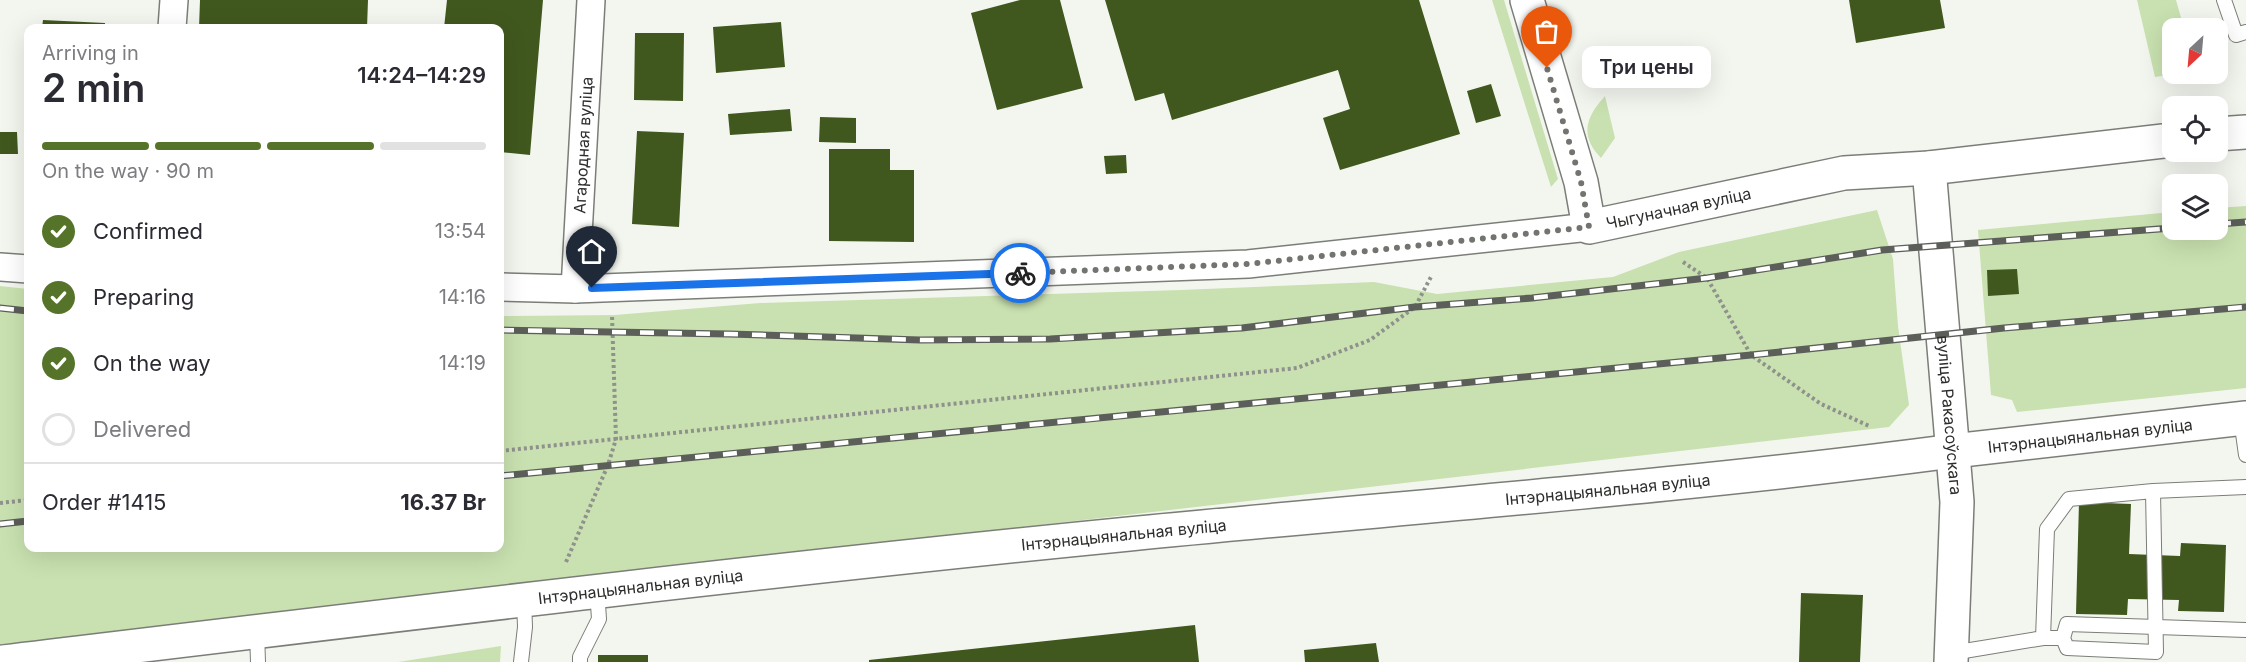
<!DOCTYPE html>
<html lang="en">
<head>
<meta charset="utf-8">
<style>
  :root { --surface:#fff; --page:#f2f2f3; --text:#2b2b33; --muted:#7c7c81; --line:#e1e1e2; --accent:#557429 }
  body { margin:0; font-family:Inter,sans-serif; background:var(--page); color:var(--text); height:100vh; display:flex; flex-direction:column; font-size:22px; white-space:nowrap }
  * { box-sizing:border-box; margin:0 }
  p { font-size:20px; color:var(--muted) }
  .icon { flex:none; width:33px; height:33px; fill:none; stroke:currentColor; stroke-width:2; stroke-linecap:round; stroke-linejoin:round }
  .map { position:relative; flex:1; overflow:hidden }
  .side { position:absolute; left:24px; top:24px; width:480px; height:528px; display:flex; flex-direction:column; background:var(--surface); border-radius:12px; box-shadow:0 6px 24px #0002 }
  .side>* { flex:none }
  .needle { width:39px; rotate:206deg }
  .fabs { position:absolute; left:2162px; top:18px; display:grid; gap:12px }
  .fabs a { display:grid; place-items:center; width:66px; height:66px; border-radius:12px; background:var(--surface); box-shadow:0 6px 24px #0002; font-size:30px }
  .pin { position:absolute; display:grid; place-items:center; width:51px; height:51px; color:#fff; margin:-62px -26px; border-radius:50% 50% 50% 0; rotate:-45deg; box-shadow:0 0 6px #0007 }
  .pin .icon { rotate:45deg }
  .courier { position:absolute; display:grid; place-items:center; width:60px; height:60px; margin:-30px; border:4px solid #1a73e8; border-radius:50%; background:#fff; color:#222; box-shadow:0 2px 8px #0007 }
  .bubble { position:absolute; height:42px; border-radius:12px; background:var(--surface); box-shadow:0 6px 24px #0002; font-size:20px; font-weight:600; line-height:42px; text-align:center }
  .headline em { font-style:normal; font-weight:600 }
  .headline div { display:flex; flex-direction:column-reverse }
  .headline { display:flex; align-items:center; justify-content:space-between; height:102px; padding:0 18px }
  h1 { font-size:39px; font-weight:600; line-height:45px }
  .bar { display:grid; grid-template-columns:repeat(4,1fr); gap:9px 6px; align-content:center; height:72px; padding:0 18px }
  .bar i { height:8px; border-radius:4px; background:var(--line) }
  .bar .active { background:var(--accent) }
  .bar p { grid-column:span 4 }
  .line { display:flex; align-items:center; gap:15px; padding:0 18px; border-top:2px solid var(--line) }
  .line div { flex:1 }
  ol { padding:0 18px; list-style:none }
  li { display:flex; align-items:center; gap:18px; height:66px }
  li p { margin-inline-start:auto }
  li .icon { padding:6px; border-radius:50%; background:var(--accent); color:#fff; stroke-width:4 }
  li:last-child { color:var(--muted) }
  li i { width:33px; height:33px; border:3px solid var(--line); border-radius:50% }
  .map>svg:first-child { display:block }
  .green { fill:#c9e1b0 }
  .building { fill:#40581e }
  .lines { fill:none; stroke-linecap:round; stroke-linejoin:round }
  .service-casing { stroke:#7b7e78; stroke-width:16 }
  .minor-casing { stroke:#7b7e78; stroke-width:30 }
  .tertiary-casing { stroke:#7b7e78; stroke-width:36 }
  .secondary-casing { stroke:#7b7e78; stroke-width:36 }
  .path { stroke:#8f918c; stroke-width:4; stroke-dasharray:3 3; stroke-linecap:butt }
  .service { stroke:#fff; stroke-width:14 }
  .minor { stroke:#fff; stroke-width:27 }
  .tertiary { stroke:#fff; stroke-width:33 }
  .secondary { stroke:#fff; stroke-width:33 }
  .rail-casing { stroke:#5c5e5a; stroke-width:7 }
  .rail { stroke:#fff; stroke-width:4.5; stroke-dasharray:14; stroke-linecap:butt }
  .done { stroke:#727470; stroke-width:6; stroke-dasharray:0 10.8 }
  .route { stroke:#1a73e8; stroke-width:8 }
  .labels { text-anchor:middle; stroke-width:6; stroke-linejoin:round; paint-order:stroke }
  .street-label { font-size:16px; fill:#2c2e2b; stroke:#fff }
</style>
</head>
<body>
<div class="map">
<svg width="2246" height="662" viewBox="0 0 2246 662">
  <rect width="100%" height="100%" fill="#f3f6ef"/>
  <path class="green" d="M 1492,0 L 1504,0 L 1558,179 L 1551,187 Z
    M 2137,0 L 2176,0 L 2184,28 L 2172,28 L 2172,74 L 2178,74 L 2155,77 Z
    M 1605,96 L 1615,138 L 1601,158 C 1579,135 1586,117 1605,96 Z
    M 2246,206 L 2246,388 L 2017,412 L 2012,400 L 1991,395 L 1978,230 L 2172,212 L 2172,230 L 2217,230 L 2217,208 Z
    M 1877,210 L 1893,259 L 1898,326 L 1909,405 L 1889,427 L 0,645 L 0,286 L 28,289 L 28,548 L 500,548 L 500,316 L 615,315 L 760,303 L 1181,290 L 1374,282 L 1437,294 L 1613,277 L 1679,252 Z
    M 501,646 L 500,662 L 398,662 Z"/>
  <path class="building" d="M 200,0 L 368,0 L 367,28 L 199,28 Z
    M 447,0 L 543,0 L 530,155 L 500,152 L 500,28 L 444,28 Z
    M 1020,0 L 1060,0 L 1083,88 L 997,110 L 971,13 Z
    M 1105,0 L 1419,0 L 1460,134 L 1340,170 L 1323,118 L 1350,109 L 1338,70 L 1172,120 L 1164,93 L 1135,101 Z
    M 1849,0 L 1940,0 L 1945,28 L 1856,43 Z
    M 43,20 L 105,23 L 105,28 L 42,28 Z
    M 781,22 L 785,67 L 716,73 L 713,27 Z
    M 635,33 L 684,33 L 683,101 L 634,100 Z
    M 1491,84 L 1501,116 L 1476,123 L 1467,91 Z
    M 790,109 L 792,131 L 730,135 L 728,114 Z
    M 820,117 L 856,118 L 856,143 L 819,142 Z
    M 637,131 L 684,133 L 679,227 L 632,224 Z
    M 0,132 L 17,132 L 18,154 L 0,154 Z
    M 829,149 L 890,149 L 890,170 L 914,170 L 914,242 L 829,241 Z
    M 1126,155 L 1127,173 L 1106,174 L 1104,156 Z
    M 2017,269 L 2019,294 L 1988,296 L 1987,270 Z
    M 2079,502 L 2131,504 L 2129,554 L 2180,556 L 2181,543 L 2226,545 L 2224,612 L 2178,611 L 2179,600 L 2128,599 L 2127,615 L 2076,614 Z
    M 1801,593 L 1863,595 L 1860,662 L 1799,662 Z
    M 1195,625 L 1199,662 L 869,662 L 869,660 Z
    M 1376,643 L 1379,662 L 1305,662 L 1304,650 Z
    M 598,655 L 648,655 L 648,662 L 598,662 Z"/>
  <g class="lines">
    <g class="service-casing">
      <path id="service" d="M 2224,0 L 2236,35 L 2246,32
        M 2241,419 L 2246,455
        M 257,632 L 258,662
        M 2043,638 L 2047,529 L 2069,499 L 2153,491 L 2246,487
        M 2063,638 L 2067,648 L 2156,652 L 2153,491
        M 1952,653 L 2043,638 L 2063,638 L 2067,624 L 2246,630
        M 521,662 L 525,627 L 524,600
        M 580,662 L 580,657 L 599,619 L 597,590"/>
    </g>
    <g class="minor-casing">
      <g id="minor">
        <path d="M 172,28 L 174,0"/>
        <path d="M 0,267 L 28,269"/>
        <path d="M 500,287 L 575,289 L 1248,264 L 1589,227"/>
        <path id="s1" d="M 575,289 L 591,0"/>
      </g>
    </g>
    <g class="tertiary-casing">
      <g id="tertiary">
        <path id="s2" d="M 3,662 C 378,617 753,571 1129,534 C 1404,507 1680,487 1953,451"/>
      </g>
    </g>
    <g class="secondary-casing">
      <g id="secondary">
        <path id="s3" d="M 1527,0 L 1581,182 L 1589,227 L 1844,173 L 1929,168 L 2172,140"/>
        <path d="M 2217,134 L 2246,132"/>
        <path id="s4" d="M 1929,168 L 1957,502 L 1951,662"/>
        <path id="s5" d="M 1953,451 L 2246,418"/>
      </g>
    </g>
    <path class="path" d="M 1683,262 L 1707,278 L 1751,355 L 1821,404 L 1869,426
      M 500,451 L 1297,368 L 1370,340 L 1415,307 L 1432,275
      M 0,503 L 28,500
      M 566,562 L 608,465 L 616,439 L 612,315"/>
    <use href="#service" class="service"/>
    <use href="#minor" class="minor"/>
    <use href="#tertiary" class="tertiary"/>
    <use href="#secondary" class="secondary"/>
    <g class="rail-casing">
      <path id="rail" d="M 2217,224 L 2246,222
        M 0,308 L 28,311
        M 500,330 L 729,334 L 920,340 L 1050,339 L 1242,328 L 1415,307 L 1532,298 L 1707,278 L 1882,250 L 2172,228
        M 500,476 L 1751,355 L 2004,328 L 2246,307
        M 0,524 L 28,521"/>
    </g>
    <use href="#rail" class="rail"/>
  </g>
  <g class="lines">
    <path class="done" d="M 1020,273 L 1248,264 L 1589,227 L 1581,182 L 1547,68"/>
    <path class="route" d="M 592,288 L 1020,273"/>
  </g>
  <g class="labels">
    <g class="street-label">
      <text dy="6" stroke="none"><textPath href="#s1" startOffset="144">Агародная вуліца</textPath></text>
      <text dy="6" stroke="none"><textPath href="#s3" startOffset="327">Чыгуначная вуліца</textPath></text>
      <text dy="6" stroke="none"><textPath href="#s4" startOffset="248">вуліца Ракасоўскага</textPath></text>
      <text dy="6" stroke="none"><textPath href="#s5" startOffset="138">Інтэрнацыянальная вуліца</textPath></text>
      <text dy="6" stroke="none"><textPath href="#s2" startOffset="1614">Інтэрнацыянальная вуліца</textPath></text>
      <text dy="6" stroke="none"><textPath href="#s2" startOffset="1128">Інтэрнацыянальная вуліца</textPath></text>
      <text dy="6" stroke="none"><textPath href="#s2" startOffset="642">Інтэрнацыянальная вуліца</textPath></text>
    </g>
  </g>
</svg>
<div class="fabs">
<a><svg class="needle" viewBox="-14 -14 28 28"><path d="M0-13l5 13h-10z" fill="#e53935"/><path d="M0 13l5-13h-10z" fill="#7c7c81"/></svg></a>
<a><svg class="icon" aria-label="locate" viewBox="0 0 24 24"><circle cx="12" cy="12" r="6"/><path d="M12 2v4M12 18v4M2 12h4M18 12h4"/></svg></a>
<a><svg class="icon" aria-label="layers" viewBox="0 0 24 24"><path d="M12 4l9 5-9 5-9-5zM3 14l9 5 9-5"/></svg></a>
</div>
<div class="pin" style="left:1547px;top:68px;background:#ea580c"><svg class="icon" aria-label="bag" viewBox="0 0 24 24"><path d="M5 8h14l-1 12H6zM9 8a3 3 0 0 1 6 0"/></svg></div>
<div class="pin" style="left:592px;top:288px;background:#1f2937"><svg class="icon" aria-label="home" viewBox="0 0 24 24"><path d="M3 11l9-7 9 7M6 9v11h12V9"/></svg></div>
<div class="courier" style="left:1020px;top:273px"><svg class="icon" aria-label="bike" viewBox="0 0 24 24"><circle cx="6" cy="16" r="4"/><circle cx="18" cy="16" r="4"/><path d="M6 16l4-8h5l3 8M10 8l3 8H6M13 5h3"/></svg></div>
<div class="bubble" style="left:1582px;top:46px;width:129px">Три цены</div>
<section class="side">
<div class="headline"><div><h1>2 min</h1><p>Arriving in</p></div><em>14:24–14:29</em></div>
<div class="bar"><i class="active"></i><i class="active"></i><i class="active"></i><i></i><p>On the way · 90 m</p></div>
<ol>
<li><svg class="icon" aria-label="check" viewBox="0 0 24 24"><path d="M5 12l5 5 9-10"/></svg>Confirmed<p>13:54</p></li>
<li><svg class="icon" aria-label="check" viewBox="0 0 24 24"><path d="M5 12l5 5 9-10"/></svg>Preparing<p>14:16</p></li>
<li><svg class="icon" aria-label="check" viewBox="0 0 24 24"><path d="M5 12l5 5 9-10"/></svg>On the way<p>14:19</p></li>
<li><i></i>Delivered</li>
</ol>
<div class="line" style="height:78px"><div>Order #1415</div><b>16.37 Br</b></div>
</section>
</div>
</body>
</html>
